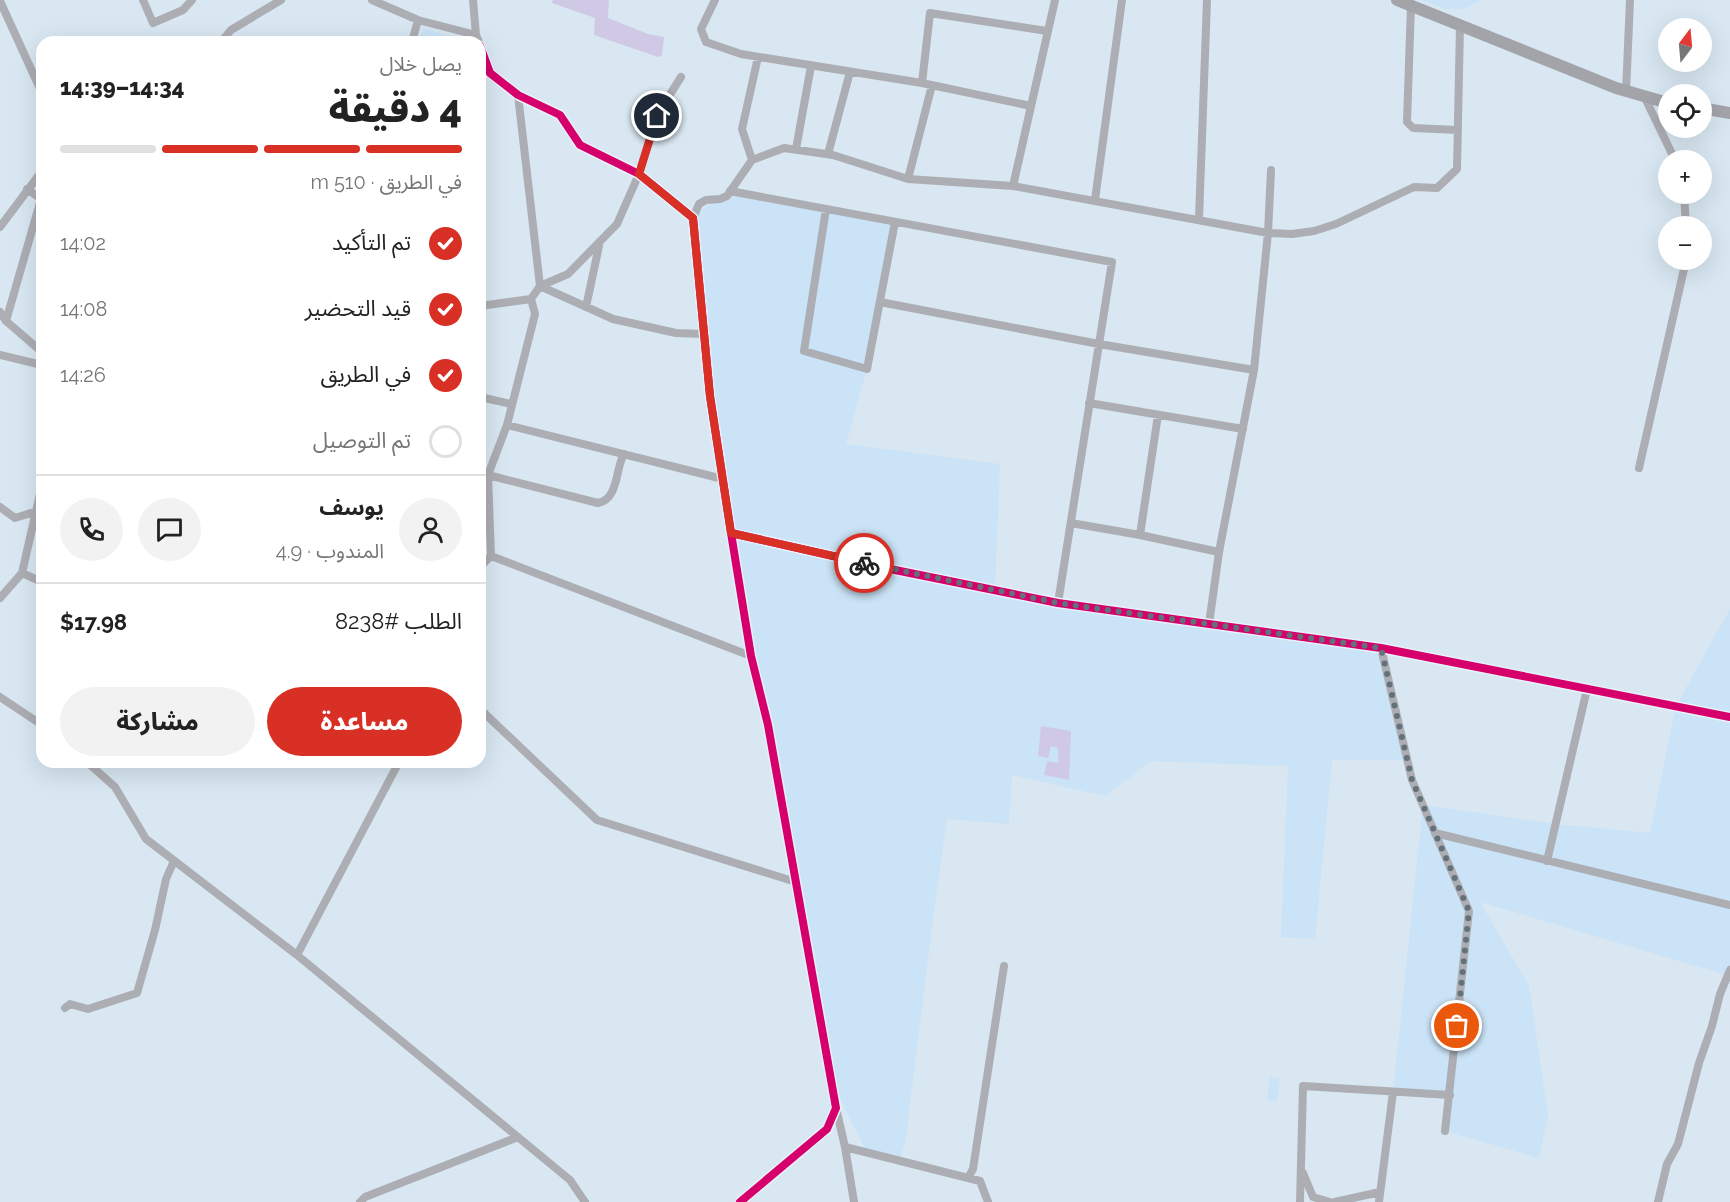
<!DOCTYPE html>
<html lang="ar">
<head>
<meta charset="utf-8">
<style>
  :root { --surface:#fff; --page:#f2f2f2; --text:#222; --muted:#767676; --line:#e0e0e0; --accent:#d93025 }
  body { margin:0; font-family:Raleway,"Noto Sans Arabic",sans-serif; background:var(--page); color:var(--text); direction:rtl; height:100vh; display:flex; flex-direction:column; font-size:22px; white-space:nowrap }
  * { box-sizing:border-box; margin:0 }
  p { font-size:20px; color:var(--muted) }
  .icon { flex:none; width:33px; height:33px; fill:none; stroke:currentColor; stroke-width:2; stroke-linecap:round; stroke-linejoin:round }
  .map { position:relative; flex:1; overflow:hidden; direction:ltr }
  .sheet { position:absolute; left:36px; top:36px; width:450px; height:732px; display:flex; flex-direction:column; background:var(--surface); border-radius:18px; box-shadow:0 6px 24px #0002; direction:rtl }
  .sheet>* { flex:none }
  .needle { width:39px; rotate:16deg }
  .fabs { position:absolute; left:1658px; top:18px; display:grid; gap:12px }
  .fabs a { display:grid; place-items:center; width:54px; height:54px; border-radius:50%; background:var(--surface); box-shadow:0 6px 24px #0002; font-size:30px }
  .pin { position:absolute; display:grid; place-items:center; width:51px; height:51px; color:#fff; margin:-26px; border:3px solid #fff; border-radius:50%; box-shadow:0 2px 6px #0007 }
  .courier { position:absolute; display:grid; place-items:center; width:60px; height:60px; margin:-30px; border:4px solid #d93025; border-radius:50%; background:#fff; color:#222; box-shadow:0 2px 8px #0007 }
  .headline em { font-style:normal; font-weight:800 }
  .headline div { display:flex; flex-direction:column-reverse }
  .headline { display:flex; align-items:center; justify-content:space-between; height:102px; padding:0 24px }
  h1 { font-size:39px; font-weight:800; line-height:45px }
  .bar { display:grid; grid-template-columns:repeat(4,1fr); gap:9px 6px; align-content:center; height:72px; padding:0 24px }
  .bar i { height:8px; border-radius:4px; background:var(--line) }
  .bar .active { background:var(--accent) }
  .bar p { grid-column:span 4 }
  .line { display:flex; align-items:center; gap:15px; padding:0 24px; border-top:2px solid var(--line) }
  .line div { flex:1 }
  .round { display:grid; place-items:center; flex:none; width:63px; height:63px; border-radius:32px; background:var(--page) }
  ol { padding:0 24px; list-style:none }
  li { display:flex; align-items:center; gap:18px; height:66px }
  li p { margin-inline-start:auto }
  li .icon { padding:6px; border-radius:50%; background:var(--accent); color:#fff; stroke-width:4 }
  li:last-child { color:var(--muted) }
  li i { width:33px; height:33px; border:3px solid var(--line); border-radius:50% }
  .cta { display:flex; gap:12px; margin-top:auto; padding:12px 24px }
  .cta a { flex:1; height:69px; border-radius:36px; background:var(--accent); color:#fff; font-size:24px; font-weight:800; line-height:69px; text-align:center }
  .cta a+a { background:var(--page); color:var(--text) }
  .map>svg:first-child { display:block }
  .built { fill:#cae3f6 }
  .green { fill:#d0c9e6 }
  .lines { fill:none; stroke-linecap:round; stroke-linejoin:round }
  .street { stroke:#acaeb3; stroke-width:8 }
  .secondary { stroke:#a2a4aa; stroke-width:12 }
  .cycleway-casing { stroke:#e8f2fb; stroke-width:11 }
  .cycleway { stroke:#d6006c; stroke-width:8 }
  .done { stroke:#65717a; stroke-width:6; stroke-dasharray:0 10.8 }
  .route { stroke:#d93025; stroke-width:8 }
</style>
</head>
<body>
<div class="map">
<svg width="1730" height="1202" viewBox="0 0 1730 1202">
  <rect width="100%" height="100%" fill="#d8e7f2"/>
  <path class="built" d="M 1422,0 L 1481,0 L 1463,9 L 1445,9 Z
    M 423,28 L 469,42 L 418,42 Z
    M 730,191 L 895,222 L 867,369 L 846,444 L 1000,464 L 995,590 L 1381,648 L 1407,760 L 1332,760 L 1315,939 L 1281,937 L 1288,766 L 1151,761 L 1105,796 L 1012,775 L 1009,824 L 947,819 L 934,911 L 905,1144 L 900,1159 L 867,1152 L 831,1081 L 710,396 L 696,213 Z
    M 1730,609 L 1730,976 L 1480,902 L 1529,986 L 1548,1115 L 1539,1158 L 1445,1131 L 1450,1096 L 1393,1092 L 1423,805 L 1555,824 L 1650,833 L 1676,706 Z
    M 1270,1077 L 1280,1079 L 1277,1101 L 1267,1100 Z"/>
  <path class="green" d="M 553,0 L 609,0 L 608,18 L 648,34 L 664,37 L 662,55 L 658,57 L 594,35 L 595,18 L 552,3 Z
    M 1041,726 L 1071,731 L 1069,780 L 1044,775 L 1047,761 L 1058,763 L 1058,748 L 1051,746 L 1048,758 L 1038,756 Z"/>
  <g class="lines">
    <path class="street" d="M 143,0 L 153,23 L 183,10 L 192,0
      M 372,0 L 418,20 L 476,35 L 479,42
      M 473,0 L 476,35
      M 715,0 L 701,29 L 706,42 L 741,54 L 922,83 L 1031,106
      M 0,1 L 42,93
      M 1411,5 L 1407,122 L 1413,128 L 1458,130
      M 221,42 L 231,30 L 281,0
      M 412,42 L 418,20
      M 480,46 L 490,73 L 518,95 L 560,115 L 580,145 L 639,174 L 693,218 L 710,396 L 731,533 L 751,656 L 768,725 L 836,1108 L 827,1129 L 740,1202
      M 922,83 L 930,13 L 1047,31
      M 1626,92 L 1630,0
      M 518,95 L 540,286 L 613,319 L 676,333 L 703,334
      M 1645,98 L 1675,160
      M 796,149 L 811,66
      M 828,154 L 850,72
      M 752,160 L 742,129 L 758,57
      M 908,179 L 932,85
      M 1013,186 L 1055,0
      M 730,191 L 1112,262 L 1058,603
      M 1684,194 L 1686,226
      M 1095,200 L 1122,0
      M 826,209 L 804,351 L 867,369 L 895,222
      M 693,218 L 699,204 L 706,200 L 720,199 L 727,196 L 752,160 L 784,148 L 833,155 L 908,179 L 1013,186 L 1268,233 L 1292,234 L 1314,231 L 1336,224 L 1414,187 L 1437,188 L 1457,169 L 1460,25
      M 1199,219 L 1207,0
      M 0,227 L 42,171
      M 531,299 L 535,314 L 507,425 L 488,475 L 598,503 C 619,499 615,469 624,454
      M 880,302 L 1099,344 L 1254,370
      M 480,306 L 531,299 L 540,286 L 568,274 L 617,224 L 639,174 L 657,115 L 681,77
      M 586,307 L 599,246
      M 0,312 L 6,321 L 42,352
      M 6,321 L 41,199 L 27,189
      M 0,355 L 42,365
      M 480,397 L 511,404
      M 1089,403 L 1243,429
      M 507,425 L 723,479
      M 1639,468 L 1686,260
      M 480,473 L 488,475 L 491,556 L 751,656
      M 0,507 L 15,518 L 37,511
      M 1071,523 L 1140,535 L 1219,552
      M 731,533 L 895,570 L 1058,603 L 1381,648 L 1730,717
      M 1140,535 L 1158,415
      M 480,567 L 491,556
      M 22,573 L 42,582
      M 0,598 L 22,573 L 42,485
      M 1209,624 L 1219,552 L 1254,370 L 1268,233 L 1271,170
      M 1381,648 L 1412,780 L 1469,911 L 1445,1131
      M 0,697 L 42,725
      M 480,709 L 597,820 L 796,882
      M 87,762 L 115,787 L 146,839 L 297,955 L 570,1180 L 585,1202
      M 1435,833 L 1730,905
      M 1547,861 L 1587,689
      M 297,955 L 399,762
      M 65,1008 L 70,1004 L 88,1009 L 137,993 L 155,930 L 166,879 L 174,861
      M 836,1108 L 845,1147 L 854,1202
      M 845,1147 L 980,1181 L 988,1202
      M 1303,1173 L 1313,1197 L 1330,1202
      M 968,1178 L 973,1169 L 1004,966
      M 360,1202 L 365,1197 L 518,1137
      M 1300,1202 L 1303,1086 L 1450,1095
      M 1335,1202 L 1380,1192
      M 1379,1202 L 1393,1092
      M 1658,1202 L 1667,1164 L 1678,1144 L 1699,1063 L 1712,1026 L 1720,994 L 1730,970"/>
    <path class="secondary" d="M 1397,0 L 1616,88 L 1668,103
      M 1701,108 L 1730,113"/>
    <g class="cycleway-casing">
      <path id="cycleway" d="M 480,46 L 490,73 L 518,95 L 560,115 L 580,145 L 639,174 L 693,218 L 710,396 L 731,533 L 751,656 L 768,725 L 836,1108 L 827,1129 L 740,1202
        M 731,533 L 895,570 L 1058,603 L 1381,648 L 1730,717"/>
    </g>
    <use href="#cycleway" class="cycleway"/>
  </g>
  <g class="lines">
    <path class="done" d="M 864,563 L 1058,603 L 1381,648 L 1412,780 L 1469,911 L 1457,1026"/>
    <path class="route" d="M 657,116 L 639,174 L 693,218 L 710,396 L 731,533 L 864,563"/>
  </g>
</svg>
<div class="fabs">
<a><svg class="needle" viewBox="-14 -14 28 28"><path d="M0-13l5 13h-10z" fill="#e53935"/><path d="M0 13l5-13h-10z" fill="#767676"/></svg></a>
<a><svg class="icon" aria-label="locate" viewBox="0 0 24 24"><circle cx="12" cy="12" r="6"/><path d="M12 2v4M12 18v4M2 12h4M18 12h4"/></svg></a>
<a>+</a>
<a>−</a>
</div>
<div class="pin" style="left:1457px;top:1026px;background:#ea580c"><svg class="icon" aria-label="bag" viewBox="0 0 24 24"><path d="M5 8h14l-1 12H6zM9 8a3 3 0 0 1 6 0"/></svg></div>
<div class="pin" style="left:657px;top:116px;background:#1f2937"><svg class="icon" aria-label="home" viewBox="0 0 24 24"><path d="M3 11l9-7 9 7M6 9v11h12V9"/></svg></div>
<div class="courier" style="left:864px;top:563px"><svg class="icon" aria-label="bike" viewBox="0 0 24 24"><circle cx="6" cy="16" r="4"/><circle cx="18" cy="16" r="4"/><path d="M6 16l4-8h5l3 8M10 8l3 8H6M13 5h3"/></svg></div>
<section class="sheet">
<div class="headline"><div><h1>4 دقيقة</h1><p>يصل خلال</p></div><em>14:34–14:39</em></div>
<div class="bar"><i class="active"></i><i class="active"></i><i class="active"></i><i></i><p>في الطريق · 510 m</p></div>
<ol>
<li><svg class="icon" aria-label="check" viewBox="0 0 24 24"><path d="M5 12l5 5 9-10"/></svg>تم التأكيد<p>14:02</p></li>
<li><svg class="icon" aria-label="check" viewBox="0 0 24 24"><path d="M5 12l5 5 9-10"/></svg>قيد التحضير<p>14:08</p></li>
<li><svg class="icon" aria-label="check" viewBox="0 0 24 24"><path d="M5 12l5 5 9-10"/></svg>في الطريق<p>14:26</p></li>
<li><i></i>تم التوصيل</li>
</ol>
<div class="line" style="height:108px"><a class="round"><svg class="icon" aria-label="person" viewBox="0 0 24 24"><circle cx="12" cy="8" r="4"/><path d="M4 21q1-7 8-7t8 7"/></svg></a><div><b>يوسف</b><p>المندوب · 4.9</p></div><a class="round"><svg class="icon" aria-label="chat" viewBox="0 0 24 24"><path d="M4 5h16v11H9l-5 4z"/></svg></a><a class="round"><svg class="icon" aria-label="phone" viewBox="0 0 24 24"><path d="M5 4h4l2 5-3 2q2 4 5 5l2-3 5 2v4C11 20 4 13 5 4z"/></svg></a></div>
<div class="line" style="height:78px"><div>الطلب #8238</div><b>$17.98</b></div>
<div class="cta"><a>مساعدة</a><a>مشاركة</a></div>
</section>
</div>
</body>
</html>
